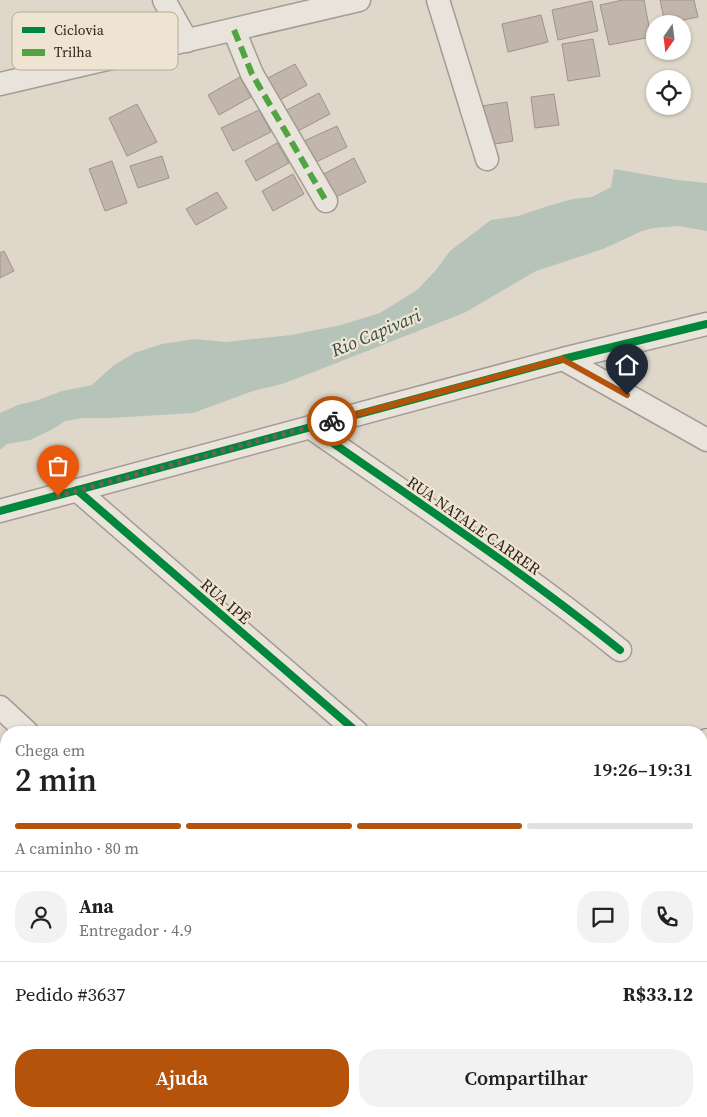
<!DOCTYPE html>
<html lang="pt">
<head>
<meta charset="utf-8">
<style>
  :root { --surface:#fff; --page:#f2f2f2; --text:#202124; --muted:#757577; --line:#e0e0e0; --accent:#b45309 }
  body { margin:0; font-family:"Source Serif 4",serif; background:var(--page); color:var(--text); height:100vh; display:flex; flex-direction:column; font-size:19px; white-space:nowrap }
  * { box-sizing:border-box; margin:0 }
  p { font-size:16px; color:var(--muted) }
  .icon { flex:none; width:28px; height:28px; fill:none; stroke:currentColor; stroke-width:2; stroke-linecap:round; stroke-linejoin:round }
  .map { position:relative; flex:1; overflow:hidden }
  .panel { position:absolute; left:0px; top:726px; width:708px; height:391px; display:flex; flex-direction:column; background:var(--surface); border-radius:20px 20px 0 0; box-shadow:0 1px 4px #0004 }
  .panel>* { flex:none }
  .needle { width:32px; rotate:194deg }
  .tools { position:absolute; left:646px; top:15px; display:grid; gap:10px }
  .tools a { display:grid; place-items:center; width:45px; height:45px; border-radius:50%; background:var(--surface); box-shadow:0 1px 4px #0004; font-size:25px }
  .pin { position:absolute; display:grid; place-items:center; width:42px; height:42px; color:#fff; margin:-51px -21px; border-radius:50% 50% 50% 0; rotate:-45deg; box-shadow:0 0 5px #0007 }
  .pin .icon { rotate:45deg }
  .courier { position:absolute; display:grid; place-items:center; width:50px; height:50px; margin:-25px; border:4px solid #b45309; border-radius:50%; background:#fff; color:#222; box-shadow:0 1px 6px #0007 }
  .summary em { font-style:normal; font-weight:600 }
  .summary div { display:flex; flex-direction:column-reverse }
  .summary { display:flex; align-items:center; justify-content:space-between; height:85px; padding:0 15px }
  h1 { font-size:32px; font-weight:600; line-height:38px }
  .bar { display:grid; grid-template-columns:repeat(4,1fr); gap:8px 5px; align-content:center; height:60px; padding:0 15px }
  .bar i { height:6px; border-radius:4px; background:var(--line) }
  .bar .current { background:var(--accent) }
  .bar p { grid-column:span 4 }
  .line { display:flex; align-items:center; gap:12px; padding:0 15px; border-top:1px solid var(--line) }
  .line div { flex:1 }
  .round { display:grid; place-items:center; flex:none; width:52px; height:52px; border-radius:20px; background:var(--page) }
  .button { display:flex; gap:10px; margin-top:auto; padding:10px 15px }
  .button a { flex:1; height:58px; border-radius:20px; background:var(--accent); color:#fff; font-size:20px; font-weight:600; line-height:58px; text-align:center }
  .button a+a { background:var(--page); color:var(--text) }
  .map>svg:first-child { display:block }
  .green { fill:#cfccae }
  .water { fill:#b6c3b9 }
  .building { fill:#c2b5ac; stroke:#9e938a }
  .lines { fill:none; stroke-linecap:round; stroke-linejoin:round }
  .street-casing { stroke:#a49c94; stroke-width:25 }
  .primary-casing { stroke:#89827a; stroke-width:30 }
  .street { stroke:#e8e3db; stroke-width:22 }
  .primary { stroke:#dfd8cd; stroke-width:28 }
  .quiet { stroke:#52a341; stroke-width:6; stroke-dasharray:12 6; stroke-linecap:butt }
  .cycleway-casing { stroke:#efe4d1; stroke-width:11 }
  .cycleway { stroke:#00873e; stroke-width:8 }
  .done { stroke:#6d635a; stroke-width:5; stroke-dasharray:0 9 }
  .route { stroke:#b45309; stroke-width:6 }
  .labels { text-anchor:middle; stroke-width:4.5; stroke-linejoin:round; paint-order:stroke }
  .street-label { font-size:16px; fill:#30251e; stroke:#efe4d1 }
  .water-label { font-size:18px; font-style:italic; fill:#2f4e49; stroke:#efe4d1 }
  .key { fill:#efe4d1; stroke:#b6ab9b; stroke-width:1 }
  .key-label { font-size:14px; fill:#30251e }
</style>
</head>
<body>
<div class="map">
<svg width="707" height="1117" viewBox="0 0 707 1117">
  <rect width="100%" height="100%" fill="#dfd7ca"/>
  <path class="green" d="M 528,1111 L 554,1111 L 561,1117 L 507,1117 L 514,1114 Z"/>
  <path class="water" d="M 614,169 L 677,180 L 707,183 L 707,231 L 679,226 L 653,228 L 642,231 L 603,249 L 536,271 L 464,313 L 311,373 L 282,384 L 253,391 L 193,413 L 111,418 L 83,418 L 65,421 L 53,429 L 30,440 L 7,444 L 0,450 L 0,413 L 18,405 L 38,400 L 62,391 L 92,385 L 113,366 L 134,353 L 162,344 L 195,339 L 226,342 L 291,335 L 341,325 L 380,313 L 417,290 L 436,270 L 450,251 L 491,220 L 518,216 L 548,206 L 573,199 L 592,197 L 611,187 Z"/>
  <path class="building" d="M 623,0 L 644,0 L 651,37 L 609,45 L 600,5 Z
    M 660,0 L 694,0 L 698,17 L 665,24 Z
    M 592,1 L 598,31 L 558,40 L 552,10 Z
    M 541,15 L 548,42 L 508,52 L 502,24 Z
    M 593,39 L 600,76 L 568,81 L 562,44 Z
    M 295,64 L 307,85 L 278,101 L 266,79 Z
    M 240,77 L 251,97 L 219,115 L 208,95 Z
    M 319,93 L 330,114 L 296,132 L 285,111 Z
    M 554,94 L 559,125 L 535,128 L 531,97 Z
    M 507,102 L 513,141 L 489,145 L 482,106 Z
    M 137,104 L 157,142 L 127,156 L 109,118 Z
    M 259,110 L 271,132 L 233,151 L 221,128 Z
    M 337,126 L 347,147 L 314,163 L 304,141 Z
    M 277,143 L 289,163 L 256,181 L 245,161 Z
    M 162,156 L 169,178 L 138,188 L 130,166 Z
    M 354,158 L 366,182 L 336,197 L 324,174 Z
    M 112,161 L 127,203 L 105,211 L 89,169 Z
    M 293,174 L 304,194 L 273,211 L 262,191 Z
    M 217,192 L 227,208 L 196,225 L 186,209 Z
    M 4,251 L 14,271 L 0,278 L 0,253 Z"/>
  <g class="lines">
    <g class="street-casing">
      <path id="street" d="M 164,0 L 187,41
        M 438,0 L 487,159
        M 234,30 L 252,74 L 326,201
        M 0,84 L 359,0
        M 563,359 L 707,440
        M 310,427 C 414,500 521,570 620,650
        M 77,490 L 357,732
        M 0,511 L 563,359 L 707,324
        M 0,707 L 27,732
        M 701,810 L 707,811"/>
    </g>
    <g class="primary-casing">
      <path id="primary" d="M 701,748 L 707,743
        M 178,1117 L 187,1111"/>
    </g>
    <use href="#street" class="street"/>
    <use href="#primary" class="primary"/>
    <path class="quiet" d="M 234,30 L 252,74 L 326,201"/>
    <g class="cycleway-casing">
      <path id="cycleway" d="M 310,427 C 414,500 521,570 620,650
        M 77,490 L 357,732
        M 0,511 L 563,359 L 707,324"/>
    </g>
    <use href="#cycleway" class="cycleway"/>
  </g>
  <g class="lines">
    <path class="done" d="M 58,496 L 332,421"/>
    <path class="route" d="M 332,421 L 562,359 L 627,395"/>
  </g>
  <g class="labels">
    <g class="street-label">
      <text transform="translate(474 525) rotate(35)" y="6">RUA NATALE CARRER</text>
      <text transform="translate(226 601) rotate(41)" y="6">RUA IPÊ</text>
    </g>
    <g class="water-label">
      <text transform="translate(376 333) rotate(-23)" y="6">Rio Capivari</text>
    </g>
  </g>
  <rect x="12" y="12" width="166" height="58" rx="8" class="key"/>
  <rect x="22" y="27" width="23" height="6" fill="#00873e"/>
  <rect x="22" y="49" width="23" height="7" fill="#52a341"/>
  <g class="key-label">
    <text x="54" y="35">Ciclovia</text>
    <text x="54" y="57">Trilha</text>
  </g>
</svg>
<div class="tools">
<a><svg class="needle" viewBox="-14 -14 28 28"><path d="M0-13l5 13h-10z" fill="#e53935"/><path d="M0 13l5-13h-10z" fill="#757577"/></svg></a>
<a><svg class="icon" aria-label="locate" viewBox="0 0 24 24"><circle cx="12" cy="12" r="6"/><path d="M12 2v4M12 18v4M2 12h4M18 12h4"/></svg></a>
</div>
<div class="pin" style="left:58px;top:496px;background:#ea580c"><svg class="icon" aria-label="bag" viewBox="0 0 24 24"><path d="M5 8h14l-1 12H6zM9 8a3 3 0 0 1 6 0"/></svg></div>
<div class="pin" style="left:627px;top:395px;background:#1f2937"><svg class="icon" aria-label="home" viewBox="0 0 24 24"><path d="M3 11l9-7 9 7M6 9v11h12V9"/></svg></div>
<div class="courier" style="left:332px;top:421px"><svg class="icon" aria-label="bike" viewBox="0 0 24 24"><circle cx="6" cy="16" r="4"/><circle cx="18" cy="16" r="4"/><path d="M6 16l4-8h5l3 8M10 8l3 8H6M13 5h3"/></svg></div>
<section class="panel">
<div class="summary"><div><h1>2 min</h1><p>Chega em</p></div><em>19:26–19:31</em></div>
<div class="bar"><i class="current"></i><i class="current"></i><i class="current"></i><i></i><p>A caminho · 80 m</p></div>
<div class="line" style="height:90px"><a class="round"><svg class="icon" aria-label="person" viewBox="0 0 24 24"><circle cx="12" cy="8" r="4"/><path d="M4 21q1-7 8-7t8 7"/></svg></a><div><b>Ana</b><p>Entregador · 4.9</p></div><a class="round"><svg class="icon" aria-label="chat" viewBox="0 0 24 24"><path d="M4 5h16v11H9l-5 4z"/></svg></a><a class="round"><svg class="icon" aria-label="phone" viewBox="0 0 24 24"><path d="M5 4h4l2 5-3 2q2 4 5 5l2-3 5 2v4C11 20 4 13 5 4z"/></svg></a></div>
<div class="line" style="height:65px"><div>Pedido #3637</div><b>R$33.12</b></div>
<div class="button"><a>Ajuda</a><a>Compartilhar</a></div>
</section>
</div>
</body>
</html>
